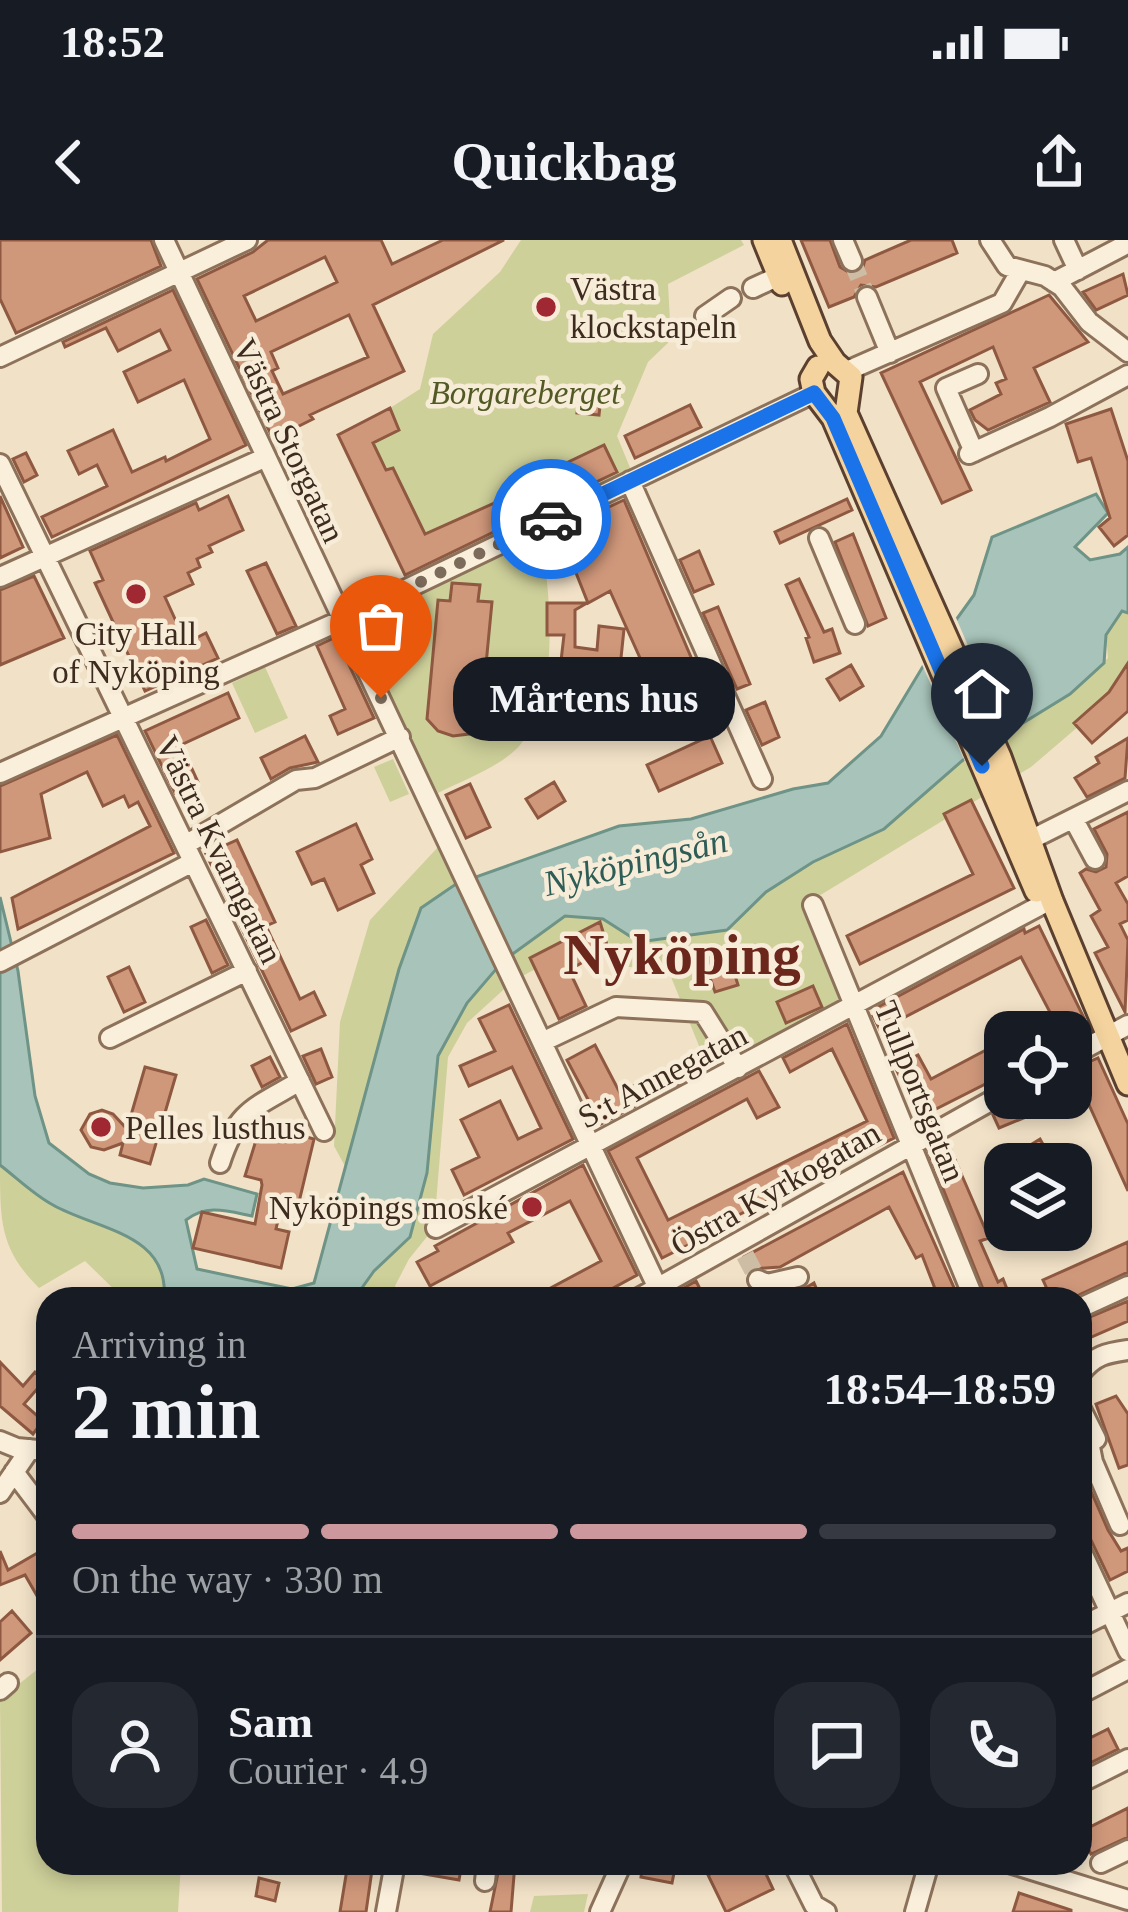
<!DOCTYPE html>
<html lang="en">
<head>
<meta charset="utf-8">
<style>
  :root { --surface:#171b24; --page:#242831; --text:#f1f3f6; --muted:#9ea1a6; --line:#363941; --accent:#cc989e }
  body { margin:0; font-family:"Times New Roman",serif; background:var(--page); color:var(--text); height:100vh; display:flex; flex-direction:column; font-size:45px; white-space:nowrap }
  * { box-sizing:border-box; margin:0 }
  p { font-size:39px; color:var(--muted) }
  .icon { flex:none; width:66px; height:66px; fill:none; stroke:currentColor; stroke-width:2; stroke-linecap:round; stroke-linejoin:round }
  .map { position:relative; flex:1; overflow:hidden }
  .side { position:absolute; left:36px; top:1047px; width:1056px; height:588px; display:flex; flex-direction:column; background:var(--surface); border-radius:36px; box-shadow:0 6px 18px #0003 }
  .side>* { flex:none }
  .controls { position:absolute; left:984px; top:771px; display:grid; gap:24px }
  .controls a { display:grid; place-items:center; width:108px; height:108px; border-radius:24px; background:var(--surface); box-shadow:0 6px 18px #0003; font-size:60px }
  .pin { position:absolute; display:grid; place-items:center; width:102px; height:102px; color:#fff; margin:-123px -51px; border-radius:50% 50% 50% 0; rotate:-45deg; box-shadow:0 0 12px #0007 }
  .pin .icon { rotate:45deg }
  .courier { position:absolute; display:grid; place-items:center; width:120px; height:120px; margin:-60px; border:9px solid #1a73e8; border-radius:50%; background:#fff; color:#222; box-shadow:0 3px 15px #0007 }
  .bubble { position:absolute; height:84px; border-radius:36px; background:var(--surface); box-shadow:0 6px 18px #0003; font-size:39px; font-weight:700; line-height:84px; text-align:center }
  .summary em { font-style:normal; font-weight:700 }
  .summary div { display:flex; flex-direction:column-reverse }
  .summary { display:flex; align-items:center; justify-content:space-between; height:204px; padding:0 36px }
  h1 { font-size:78px; font-weight:700; line-height:90px }
  .bar { display:grid; grid-template-columns:repeat(4,1fr); gap:18px 12px; align-content:center; height:144px; padding:0 36px }
  .bar i { height:15px; border-radius:9px; background:var(--line) }
  .bar .selected { background:var(--accent) }
  .bar p { grid-column:span 4 }
  .line { display:flex; align-items:center; gap:30px; padding:0 36px; border-top:3px solid var(--line) }
  .line div { flex:1 }
  .round { display:grid; place-items:center; flex:none; width:126px; height:126px; border-radius:36px; background:var(--page) }
  .status { display:flex; justify-content:space-between; align-items:center; height:84px; padding:0 60px; background:var(--surface); direction:ltr }
  .status svg { height:33px; fill:currentColor }
  header { display:flex; justify-content:space-between; align-items:center; height:156px; padding:0 36px; background:var(--surface); font-size:54px; font-weight:700 }
  .map>svg:first-child { display:block }
  .green { fill:#ced09a }
  .water { fill:#a8c4ba; stroke:#6e9387; stroke-width:3 }
  .pier { fill:#f1e1c7 }
  .building { fill:#d0987b; stroke:#8e5940; stroke-width:3; fill-rule:evenodd }
  .lines { fill:none; stroke-linecap:round; stroke-linejoin:round }
  .minor-tunnel { stroke:#cdbda5; stroke-width:18; stroke-dasharray:18 9; stroke-linecap:butt }
  .minor-casing { stroke:#8d725b; stroke-width:24 }
  .major-casing { stroke:#5b402f; stroke-width:27 }
  .minor { stroke:#faefdb; stroke-width:18 }
  .major { stroke:#f4d39e; stroke-width:21 }
  .done { stroke:#7c6b5a; stroke-width:12; stroke-dasharray:0 21.6 }
  .route { stroke:#1a73e8; stroke-width:15 }
  .poi-dot { fill:#9f2832; stroke:#f7ecd7; stroke-width:4.5 }
  .labels { text-anchor:middle; stroke-width:9; stroke-linejoin:round; paint-order:stroke }
  .poi-label { font-size:33px; fill:#3d2b1f; stroke:#f7ecd7; text-anchor:start }
  .park-label { font-size:33px; font-style:italic; fill:#515a25; stroke:#f7ecd7 }
  .street-label { font-size:33px; fill:#3d2b1f; stroke:#f7ecd7 }
  .water-label { font-size:36px; font-style:italic; fill:#2e5d57; stroke:#f7ecd7 }
  .town-label { font-size:57px; font-weight:bold; fill:#6c271d; stroke:#f7ecd7 }
</style>
</head>
<body>
<div class="status"><b>18:52</b><svg viewBox="0 0 49 12"><path d="M0 12V9h3v3zM5 12V6h3v6zM10 12V3h3v9zM15 12V0h3v12zM26 1h20v11H26zM47 4h2v5h-2z"/></svg></div>
<header><svg class="icon" aria-label="back" viewBox="0 0 24 24"><path d="M15 5l-7 7 7 7"/></svg>Quickbag<svg class="icon" aria-label="share" viewBox="0 0 24 24"><path d="M12 15V3M7 8l5-5 5 5M5 13v7h14v-7"/></svg></header>
<div class="map">
<svg width="1128" height="1672" viewBox="0 0 1128 1672">
  <rect width="100%" height="100%" fill="#f1e1c7"/>
  <path class="green" d="M 521,0 L 741,0 L 744,5 L 668,44 L 671,100 L 648,122 L 617,196 L 631,230 L 512,289 L 499,261 L 425,294 L 373,203 L 399,190 L 390,168 L 420,149 L 433,94 L 500,32 Z
    M 540,293 C 551,353 561,456 520,505 C 501,527 463,540 438,553 L 354,384 Z
    M 1122,370 L 1128,373 L 1128,444 L 1031,527 L 804,665 L 841,764 L 708,828 L 667,727 L 622,727 L 603,693 L 513,741 L 467,783 L 448,817 L 434,988 L 409,1019 L 395,1046 L 400,1059 L 354,1059 L 374,1031 L 410,997 L 438,816 L 467,763 L 503,721 L 564,676 L 603,679 L 639,702 L 727,690 L 766,652 L 813,622 L 884,589 L 963,520 L 1070,454 L 1108,418 L 1106,395 Z
    M 265,427 L 288,478 L 255,493 L 232,443 Z
    M 393,519 L 409,554 L 390,562 L 374,527 Z
    M 439,606 L 456,644 L 421,668 L 399,729 L 346,928 L 334,906 L 340,782 L 370,680 Z
    M 0,925 C 17,938 34,955 53,965 C 96,990 170,993 164,1059 L 124,1059 L 85,1021 L 39,1048 C 0,1009 0,982 0,925 Z
    M 48,1421 L 48,1623 L 181,1623 L 178,1672 L 2,1672 L 0,1459 Z
    M 588,1654 L 584,1672 L 530,1672 L 534,1656 Z"/>
  <path class="water" d="M 1096,254 L 1108,273 L 1075,307 L 1090,320 L 1120,314 L 1128,307 L 1128,373 L 1122,371 L 1106,395 L 1104,423 L 1070,454 L 963,520 L 884,589 L 813,622 L 766,652 L 727,690 L 639,702 L 603,679 L 565,676 L 503,721 L 467,763 L 438,816 L 427,933 L 410,997 L 374,1031 L 354,1059 L 164,1059 C 170,993 97,990 53,965 C 34,955 17,938 0,925 L 0,657 L 18,731 L 35,856 L 49,903 L 89,934 L 110,943 L 143,948 L 188,945 L 204,939 L 257,954 L 252,976 C 227,971 207,964 186,980 L 197,1029 L 292,1049 L 314,1043 L 399,729 L 421,668 L 456,644 L 619,586 L 691,579 L 793,549 L 828,543 L 881,496 L 925,423 L 974,355 L 992,297 Z"/>
  <path class="pier" d="M 954,373 L 1008,499 L 966,524 L 920,420 Z"/>
  <path class="building" d="M 0,0 L 151,0 L 161,26 L 16,93 L 0,59 Z
    M 268,0 L 381,0 L 392,24 L 443,0 L 504,0 L 373,65 L 404,131 L 310,175 L 313,179 L 273,199 L 197,39 L 253,12 ZM 325,17 L 337,42 L 256,81 L 244,56 ZM 349,75 L 368,117 L 283,154 L 272,131 L 278,128 L 271,112 Z
    M 801,0 L 830,0 L 840,27 L 852,34 L 862,30 L 865,20 L 911,0 L 952,0 L 957,13 L 876,47 L 861,45 L 854,57 L 829,67 Z
    M 1123,34 L 1128,55 L 1096,70 L 1083,52 Z
    M 173,50 L 246,205 L 52,297 L 42,277 L 107,246 L 97,225 L 79,234 L 68,211 L 113,190 L 132,232 L 165,217 L 166,221 L 210,199 L 184,140 L 138,162 L 124,132 L 170,110 L 160,90 L 118,111 L 106,88 L 65,107 L 63,102 Z
    M 1049,55 L 1088,102 L 1034,128 L 1050,162 L 988,190 L 975,180 L 970,170 L 1001,154 L 996,143 L 1006,139 L 993,107 L 920,142 L 971,250 L 942,263 L 881,133 Z
    M 554,58 L 556,74 L 538,76 L 537,60 Z
    M 580,154 L 601,156 L 599,175 L 577,173 Z
    M 690,165 L 701,187 L 635,218 L 625,196 Z
    M 390,168 L 399,190 L 373,203 L 386,230 L 393,228 L 425,294 L 499,261 L 510,284 L 405,335 L 338,195 Z
    M 1111,169 L 1128,221 L 1128,295 L 1114,306 L 1099,287 L 1110,278 L 1091,218 L 1078,222 L 1066,184 Z
    M 604,205 L 617,232 L 552,263 L 539,236 Z
    M 26,213 L 37,235 L 24,242 L 13,219 Z
    M 0,256 L 23,307 L 0,318 Z
    M 228,256 L 243,290 L 209,306 L 212,312 L 197,319 L 200,327 L 188,333 L 193,344 L 165,357 L 186,403 L 206,393 L 218,418 L 145,451 L 95,343 L 103,340 L 90,311 L 196,263 L 199,270 Z
    M 847,259 L 852,270 L 780,303 L 775,292 Z
    M 624,260 L 705,450 L 679,462 L 682,473 L 677,483 L 666,488 L 653,485 L 648,472 L 657,456 L 610,351 L 588,363 L 559,290 Z
    M 853,294 L 886,378 L 868,386 L 835,302 Z
    M 699,311 L 713,344 L 694,352 L 680,320 Z
    M 266,323 L 296,386 L 277,394 L 247,331 Z
    M 34,336 L 64,398 L 0,425 L 0,350 Z
    M 799,339 L 824,392 L 832,389 L 840,413 L 814,422 L 806,398 L 809,397 L 786,345 Z
    M 452,343 L 480,345 L 478,361 L 492,362 L 483,456 L 498,458 L 496,486 L 480,484 L 469,494 L 453,496 L 438,491 L 427,479 L 438,360 L 450,361 Z
    M 547,363 L 587,363 L 575,370 L 575,407 L 597,410 L 599,386 L 624,389 L 618,447 L 550,440 L 552,420 L 561,421 L 564,395 L 547,395 Z
    M 718,367 L 750,444 L 737,449 L 703,373 Z
    M 336,397 L 374,478 L 338,494 L 330,476 L 345,469 L 317,406 Z
    M 1128,423 L 1128,471 L 1092,503 L 1074,483 L 1109,452 Z
    M 851,425 L 863,446 L 840,460 L 827,439 Z
    M 228,453 L 239,478 L 181,505 L 198,542 L 175,553 L 145,491 Z
    M 765,462 L 779,497 L 762,505 L 746,470 Z
    M 117,495 L 174,613 L 18,689 L 12,658 L 150,586 L 138,562 L 129,567 L 124,556 L 103,566 L 87,532 L 41,554 L 50,598 L 0,612 L 0,546 Z
    M 305,496 L 318,522 L 290,528 L 271,539 L 261,518 Z
    M 710,496 L 722,523 L 659,551 L 647,525 Z
    M 1128,498 L 1125,538 L 1087,557 L 1075,538 L 1099,523 L 1096,517 Z
    M 554,542 L 565,561 L 538,578 L 526,559 Z
    M 470,544 L 490,587 L 466,598 L 446,555 Z
    M 971,560 L 1014,648 L 860,724 L 847,696 L 973,634 L 944,574 Z
    M 1128,572 L 1128,636 L 1116,643 L 1128,664 L 1128,680 L 1120,684 L 1128,700 L 1125,772 L 1095,713 L 1108,707 L 1091,676 L 1100,670 L 1080,633 L 1086,629 L 1096,632 L 1106,627 L 1107,614 L 1094,589 Z
    M 356,584 L 372,619 L 361,625 L 374,653 L 338,670 L 324,639 L 312,644 L 297,612 Z
    M 237,600 L 275,682 L 266,686 L 300,759 L 314,752 L 325,775 L 291,791 L 206,614 Z
    M 206,680 L 228,725 L 212,733 L 191,687 Z
    M 600,682 L 608,708 L 569,730 L 586,766 L 559,779 L 530,718 Z
    M 1039,686 L 1084,778 L 1073,784 L 1077,792 L 1021,792 L 1052,776 L 1021,717 L 880,790 L 873,776 L 881,772 L 878,767 L 1024,689 L 1025,693 Z
    M 727,710 L 738,745 L 715,752 L 703,718 Z
    M 129,727 L 145,762 L 124,772 L 108,737 Z
    M 813,746 L 822,767 L 786,783 L 777,762 Z
    M 509,765 L 573,899 L 464,955 L 452,930 L 479,917 L 461,880 L 500,861 L 518,899 L 541,888 L 512,827 L 469,846 L 460,826 L 495,811 L 479,779 Z
    M 847,784 L 894,898 L 690,999 L 692,1003 L 662,1018 L 608,911 L 759,831 L 779,867 L 757,878 L 747,859 L 637,918 L 668,980 L 867,881 L 832,809 L 790,832 L 783,818 Z
    M 1005,800 L 1005,834 L 930,872 L 924,861 L 914,865 L 895,827 L 918,815 L 931,839 Z
    M 595,805 L 620,853 L 678,822 L 687,839 L 601,884 L 567,820 Z
    M 321,809 L 332,837 L 316,844 L 303,816 Z
    M 270,817 L 280,837 L 262,847 L 252,826 Z
    M 1098,818 L 1128,884 L 1128,951 L 1080,845 L 1071,850 L 1071,830 Z
    M 145,827 L 176,835 L 150,924 L 120,915 L 123,903 L 104,910 L 91,907 L 81,890 L 90,874 L 102,870 L 113,874 L 127,889 Z
    M 1017,858 L 1043,858 L 1048,868 L 999,888 L 993,875 Z
    M 261,884 L 314,899 L 299,962 L 283,959 L 276,989 L 289,992 L 281,1028 L 193,1008 L 202,972 L 255,984 L 262,945 L 261,940 L 245,936 Z
    M 1040,899 L 1054,924 L 1011,924 L 1030,913 L 1027,907 Z
    M 947,901 L 989,998 L 980,1001 L 998,1042 L 1003,1039 L 1011,1059 L 987,1059 L 928,911 Z
    M 583,925 L 637,1035 L 593,1059 L 530,1059 L 601,1021 L 570,961 L 508,993 L 513,1002 L 430,1046 L 417,1022 L 438,1011 L 435,1006 Z
    M 903,932 L 959,1059 L 939,1059 L 922,1015 L 916,1018 L 889,967 L 780,1027 L 750,1029 L 744,1017 Z
    M 1128,1002 L 1128,1032 L 1070,1059 L 1024,1059 L 1047,1049 L 1043,1040 Z
    M 696,1041 L 705,1059 L 678,1059 L 675,1053 Z
    M 814,1043 L 821,1059 L 778,1059 L 802,1050 Z
    M 1128,1061 L 1128,1081 L 1080,1102 L 1080,1081 Z
    M 0,1122 L 23,1146 L 35,1132 L 45,1140 L 24,1164 L 43,1181 L 33,1194 L 0,1166 Z
    M 1116,1156 L 1128,1174 L 1128,1225 L 1119,1228 L 1096,1164 Z
    M 1080,1226 L 1108,1290 L 1121,1311 L 1128,1308 L 1128,1331 L 1110,1340 L 1080,1277 Z
    M 0,1311 L 8,1330 L 39,1312 L 48,1328 L 48,1375 L 25,1335 L 0,1345 Z
    M 12,1371 L 31,1393 L 0,1420 L 0,1382 Z
    M 1108,1489 L 1118,1509 L 1080,1528 L 1080,1503 Z
    M 1128,1568 L 1128,1597 L 1091,1614 L 1080,1592 Z
    M 348,1623 L 373,1623 L 366,1672 L 340,1672 Z
    M 408,1623 L 462,1623 L 459,1640 L 407,1631 Z
    M 500,1623 L 515,1623 L 511,1672 L 490,1672 Z
    M 643,1623 L 676,1623 L 672,1643 L 641,1637 Z
    M 748,1623 L 761,1623 L 773,1649 L 726,1672 L 708,1635 L 727,1626 L 730,1632 Z
    M 259,1638 L 279,1643 L 275,1661 L 256,1656 Z
    M 1019,1653 L 1071,1670 L 1071,1672 L 1013,1672 Z"/>
  <g class="lines">
    <path class="minor-tunnel" d="M 852,21 L 867,57
      M 745,1015 L 758,1040"/>
    <g class="minor-casing">
      <path id="minor" d="M 164,0 L 663,1059
        M 843,0 L 852,21
        M 990,0 L 1007,26 L 1045,36 L 1062,47 L 1089,82 L 1128,112
        M 1064,0 L 1078,30
        M 1054,42 L 1125,5
        M 753,48 L 779,36
        M 867,57 L 890,113
        M 705,76 L 731,58
        M 0,117 L 247,0
        M 847,131 L 1002,63 L 1021,30
        M 974,212 L 946,148 L 978,134
        M 969,214 L 1050,177 L 1128,135
        M 0,224 L 324,891
        M 630,241 L 762,539
        M 819,298 L 855,384
        M 0,337 L 264,218
        M 0,533 L 344,379 L 814,153
        M 1074,580 L 1095,619
        M 185,605 L 296,540 L 315,538 L 400,497
        M 1020,605 L 1128,551
        M 813,665 L 974,1059
        M 0,722 L 193,622
        M 110,798 L 247,731
        M 542,802 L 616,767 L 703,772 L 738,828
        M 1071,816 L 1128,785
        M 220,923 C 237,870 254,868 300,841
        M 436,988 L 1041,665
        M 758,1040 L 767,1044 L 798,1037
        M 637,1059 L 1005,853
        M 1080,1068 L 1128,1046
        M 1080,1134 C 1094,1115 1107,1113 1128,1110
        M 1080,1167 L 1096,1199 L 1084,1204
        M 0,1201 L 17,1208 L 48,1211
        M 1089,1202 L 1093,1222 L 1120,1285
        M 14,1232 L 48,1277
        M 0,1253 L 30,1209
        M 1080,1308 L 1128,1411
        M 1080,1387 L 1128,1363
        M 0,1450 L 8,1443
        M 1080,1454 L 1128,1429
        M 1080,1543 L 1128,1519
        M 793,1623 L 814,1665 L 826,1672
        M 1009,1623 L 1128,1660
        M 1101,1623 L 1128,1610
        M 485,1641 L 487,1623
        M 386,1672 L 395,1623
        M 600,1672 L 622,1623
        M 915,1672 L 929,1623"/>
    </g>
    <g class="major-casing">
      <path id="major" d="M 764,0 L 782,44
        M 780,0 L 820,101 L 835,123 L 851,137 L 846,173 L 1000,517 L 1052,661 L 1128,844
        M 818,127 L 811,139 L 814,153 L 833,178 L 1036,651"/>
    </g>
    <use href="#minor" class="minor"/>
    <use href="#major" class="major"/>
  </g>
  <g class="lines">
    <path class="done" d="M 381,458 L 344,379 L 551,279"/>
    <path class="route" d="M 551,279 L 814,153 L 833,178 L 982,526"/>
  </g>
  <g class="poi-dot">
    <circle cx="546" cy="67" r="12"/>
    <circle cx="136" cy="354" r="12"/>
    <circle cx="101" cy="887" r="12"/>
    <circle cx="532" cy="967" r="12"/>
  </g>
  <g class="labels">
    <g class="poi-label">
      <text x="570" y="60">Västra<tspan x="570" dy="38">klockstapeln</tspan></text>
      <text x="136" y="405" text-anchor="middle">City Hall<tspan x="136" dy="38">of Nyköping</tspan></text>
      <text x="125" y="899">Pelles lusthus</text>
      <text x="508" y="979" text-anchor="end">Nyköpings moské</text>
    </g>
    <g class="park-label">
      <text x="525" y="164">Borgareberget</text>
    </g>
    <g class="street-label">
      <text transform="translate(290 200) rotate(65)" y="12">Västra Storgatan</text>
      <text transform="translate(220 609) rotate(64)" y="12">Västra Kvarngatan</text>
      <text transform="translate(662 835) rotate(-28)" y="12">S:t Annegatan</text>
      <text transform="translate(921 851) rotate(68)" y="12">Tullportsgatan</text>
      <text transform="translate(775 948) rotate(-30)" y="12">Östra Kyrkogatan</text>
    </g>
    <g class="water-label">
      <text transform="translate(635 621) rotate(-14)" y="13">Nyköpingsån</text>
    </g>
    <g class="town-label">
      <text x="682" y="734">Nyköping</text>
    </g>
  </g>
</svg>
<div class="controls">
<a><svg class="icon" aria-label="locate" viewBox="0 0 24 24"><circle cx="12" cy="12" r="6"/><path d="M12 2v4M12 18v4M2 12h4M18 12h4"/></svg></a>
<a><svg class="icon" aria-label="layers" viewBox="0 0 24 24"><path d="M12 4l9 5-9 5-9-5zM3 14l9 5 9-5"/></svg></a>
</div>
<div class="pin" style="left:381px;top:458px;background:#ea580c"><svg class="icon" aria-label="bag" viewBox="0 0 24 24"><path d="M5 8h14l-1 12H6zM9 8a3 3 0 0 1 6 0"/></svg></div>
<div class="pin" style="left:982px;top:526px;background:#1f2937"><svg class="icon" aria-label="home" viewBox="0 0 24 24"><path d="M3 11l9-7 9 7M6 9v11h12V9"/></svg></div>
<div class="courier" style="left:551px;top:279px"><svg class="icon" aria-label="car" viewBox="0 0 24 24"><path d="M5 17H2v-5l4-1 3-4h7l3 4 3 1v5h-3M9 17h6M6 11h13"/><circle cx="7" cy="17" r="2"/><circle cx="17" cy="17" r="2"/></svg></div>
<div class="bubble" style="left:453px;top:417px;width:282px">Mårtens hus</div>
<section class="side">
<div class="summary"><div><h1>2 min</h1><p>Arriving in</p></div><em>18:54–18:59</em></div>
<div class="bar"><i class="selected"></i><i class="selected"></i><i class="selected"></i><i></i><p>On the way · 330 m</p></div>
<div class="line" style="height:216px"><a class="round"><svg class="icon" aria-label="person" viewBox="0 0 24 24"><circle cx="12" cy="8" r="4"/><path d="M4 21q1-7 8-7t8 7"/></svg></a><div><b>Sam</b><p>Courier · 4.9</p></div><a class="round"><svg class="icon" aria-label="chat" viewBox="0 0 24 24"><path d="M4 5h16v11H9l-5 4z"/></svg></a><a class="round"><svg class="icon" aria-label="phone" viewBox="0 0 24 24"><path d="M5 4h4l2 5-3 2q2 4 5 5l2-3 5 2v4C11 20 4 13 5 4z"/></svg></a></div>
</section>
</div>
</body>
</html>
